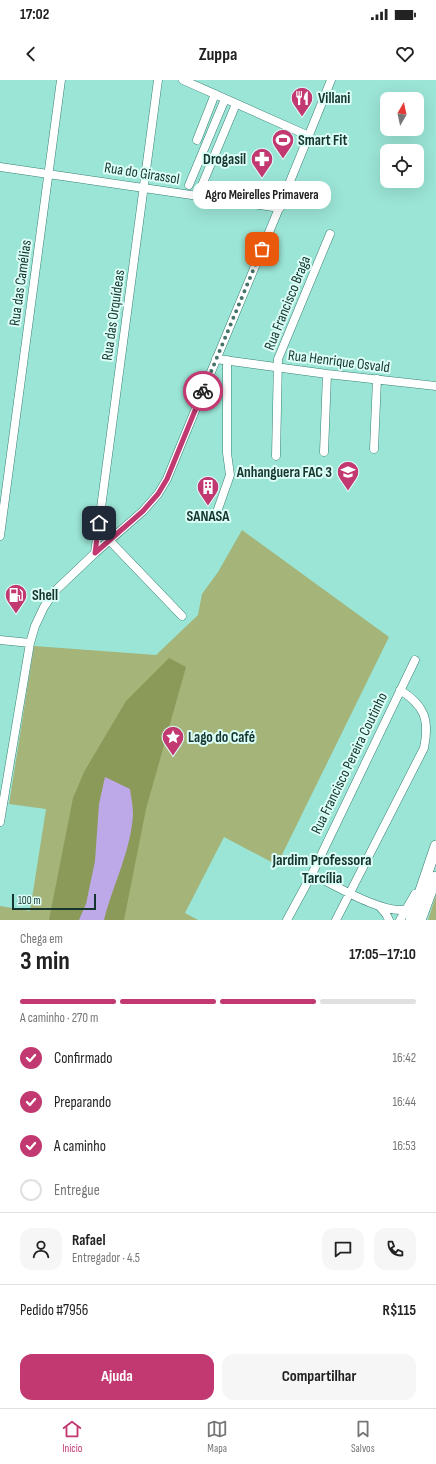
<!DOCTYPE html>
<html lang="pt">
<head>
<meta charset="utf-8">
<style>
  :root { --surface:#fff; --page:#f6f6f6; --text:#222; --muted:#767676; --line:#e0e0e0; --accent:#c23871 }
  body { margin:0; font-family:"Sofia Sans Condensed",sans-serif; background:var(--page); color:var(--text); height:100vh; display:flex; flex-direction:column; font-size:15px; white-space:nowrap }
  * { box-sizing:border-box; margin:0 }
  p { font-size:13px; color:var(--muted) }
  .icon { flex:none; width:22px; height:22px; fill:none; stroke:currentColor; stroke-width:2; stroke-linecap:round; stroke-linejoin:round }
  .map { position:relative; height:840px; overflow:hidden }
  .side { display:flex; flex-direction:column; background:var(--surface); flex:1 }
  .side>* { flex:none }
  .needle { width:26px; rotate:9deg }
  .buttons { position:absolute; left:380px; top:12px; display:grid; gap:8px }
  .buttons a { display:grid; place-items:center; width:44px; height:44px; border-radius:8px; background:var(--surface); box-shadow:0 4px 16px #0002; font-size:20px }
  .scale { position:absolute; left:12px; bottom:10px; width:84px; box-sizing:border-box; padding-left:4px; border:2px solid #16352f; border-top:0; font-size:11px; line-height:14px; white-space:nowrap; color:#16352f; -webkit-text-stroke:3px #dbfef6; paint-order:stroke }
  .pin { position:absolute; display:grid; place-items:center; width:34px; height:34px; color:#fff; margin:-17px; border-radius:8px; box-shadow:0 2px 6px #0006 }
  .courier { position:absolute; display:grid; place-items:center; width:40px; height:40px; margin:-20px; border:3px solid #c23871; border-radius:50%; background:#fff; color:#222; box-shadow:0 1px 5px #0007 }
  .bubble { position:absolute; height:28px; border-radius:12px; background:var(--surface); box-shadow:0 4px 16px #0002; font-size:13px; font-weight:700; line-height:28px; text-align:center }
  .overview em { font-style:normal; font-weight:700 }
  .overview div { display:flex; flex-direction:column-reverse }
  .overview { display:flex; align-items:center; justify-content:space-between; height:68px; padding:0 20px }
  h1 { font-size:26px; font-weight:700; line-height:30px }
  .bar { display:grid; grid-template-columns:repeat(4,1fr); gap:6px 4px; align-content:center; height:48px; padding:0 20px }
  .bar i { height:5px; border-radius:3px; background:var(--line) }
  .bar .on { background:var(--accent) }
  .bar p { grid-column:span 4 }
  .line { display:flex; align-items:center; gap:10px; padding:0 20px; border-top:1px solid var(--line) }
  .line div { flex:1 }
  .round { display:grid; place-items:center; flex:none; width:42px; height:42px; border-radius:12px; background:var(--page) }
  ol { padding:0 20px; list-style:none }
  li { display:flex; align-items:center; gap:12px; height:44px }
  li p { margin-inline-start:auto }
  li .icon { padding:4px; border-radius:50%; background:var(--accent); color:#fff; stroke-width:4 }
  li:last-child { color:var(--muted) }
  li i { width:22px; height:22px; border:2px solid var(--line); border-radius:50% }
  .cta { display:flex; gap:8px; margin-top:auto; padding:8px 20px }
  .cta a { flex:1; height:46px; border-radius:12px; background:var(--accent); color:#fff; font-size:16px; font-weight:700; line-height:46px; text-align:center }
  .cta a+a { background:var(--page); color:var(--text) }
  .status { display:flex; justify-content:space-between; align-items:center; height:28px; padding:0 20px; background:var(--surface); direction:ltr }
  .status svg { height:11px; fill:currentColor }
  header { display:flex; justify-content:space-between; align-items:center; height:52px; padding:0 20px; background:var(--surface); font-size:18px; font-weight:700 }
  .dock { display:flex; justify-content:space-around; align-items:center; height:56px; border-top:1px solid var(--line); background:var(--surface); font-size:11px; color:var(--muted) }
  .dock a { display:grid; justify-items:center; gap:2px }
  .dock .on { color:var(--accent) }
  .map>svg:first-child { display:block }
  .green { fill:#a5b479 }
  .forest { fill:#8b9a59 }
  .water { fill:#bea9e8 }
  .lines { fill:none; stroke-linecap:round; stroke-linejoin:round }
  .minor-casing { stroke:#378174; stroke-width:9 }
  .highway-casing { stroke:#378174; stroke-width:12 }
  .minor { stroke:#fff; stroke-width:8 }
  .highway { stroke:#fff; stroke-width:11 }
  .done { stroke:#457369; stroke-width:4; stroke-dasharray:0 7.2 }
  .route { stroke:#c23871; stroke-width:5 }
  .labels { text-anchor:middle; stroke-width:4; stroke-linejoin:round; paint-order:stroke }
  .poi-label { font-size:15px; font-weight:bold; fill:#16352f; stroke:#dbfef6; text-anchor:start }
  .street-label { font-size:15px; fill:#16352f; stroke:#dbfef6 }
  .neighbourhood-label { font-size:16px; font-weight:bold; fill:#16352f; stroke:#dbfef6 }
</style>
</head>
<body>
<div class="status"><b>17:02</b><svg viewBox="0 0 49 12"><path d="M0 12V9h3v3zM5 12V6h3v6zM10 12V3h3v9zM15 12V0h3v12zM26 1h20v11H26zM47 4h2v5h-2z"/></svg></div>
<header><svg class="icon" aria-label="back" viewBox="0 0 24 24"><path d="M15 5l-7 7 7 7"/></svg>Zuppa<svg class="icon" aria-label="heart" viewBox="0 0 24 24"><path d="M12 20l-8-8c-3-5 5-10 8-4 3-6 11-1 8 4z"/></svg></header>
<div class="map">
<svg width="436" height="840" viewBox="0 0 436 840">
  <rect width="100%" height="100%" fill="#9be5d6"/>
  <path class="green" d="M 242,450 L 389,557 L 277,785 L 224,757 L 185,833 L 198,840 L 0,840 L 0,826 L 30,831 L 46,729 L 9,724 L 34,566 L 156,575 L 198,535 L 202,514 L 218,492 Z
    M 436,815 L 436,840 L 428,840 Z"/>
  <path class="forest" d="M 169,578 L 186,587 L 146,729 L 124,840 L 49,840 L 73,718 L 84,692 L 126,621 Z"/>
  <path class="water" d="M 105,697 L 130,709 C 131,717 133,726 133,734 C 131,771 113,804 104,840 L 79,840 L 86,824 L 95,781 L 99,724 Z"/>
  <g class="lines">
    <g class="minor-casing">
      <path id="minor" d="M 183,0 L 309,56
        M 197,60 L 215,14
        M 0,87 L 280,128
        M 189,105 L 225,19
        M 202,105 L 236,24
        M 216,279 L 327,294 L 436,306
        M 374,369 L 377,299
        M 324,372 L 327,294
        M 276,376 L 278,279 L 330,154
        M 217,432 L 230,395 L 227,373 L 227,280
        M 0,456 L 61,0
        M 109,460 L 182,536
        M 95,473 L 158,0
        M 0,560 L 30,563
        M 0,742 L 30,563 L 35,546 L 44,527 L 54,512 L 95,473 L 143,431 L 158,414 L 167,399 C 221,266 278,134 331,0
        M 312,794 C 333,804 385,836 407,829
        M 380,827 L 386,834 L 389,840
        M 287,840 L 312,794 L 415,580
        M 336,840 L 424,668 C 430,639 424,625 400,610
        M 400,840 L 415,814"/>
    </g>
    <g class="highway-casing">
      <path id="highway" d="M 411,840 L 436,766
        M 420,840 L 436,797"/>
    </g>
    <use href="#minor" class="minor"/>
    <use href="#highway" class="highway"/>
  </g>
  <g class="lines">
    <path class="done" d="M 203,311 L 262,169"/>
    <path class="route" d="M 99,443 L 95,473 L 143,431 L 158,414 L 167,399 L 203,311"/>
  </g>
  <defs>
    <g id="restaurant-pin" transform="scale(1.15)"><path d="M0 17L-7.5 6A9.5 9.5 0 1 1 7.5 6Z" fill="#c23871" stroke="#dbfef6"/><path d="M-5-6h1v4h1v-4h1v4h1v-4h1v5L-1.5 .5V6h-2V.5L-5-1ZM5-6V6H3V1.5H1.5Q1.5-4 5-6Z" fill="#fff"/></g>
    <g id="stadium-pin" transform="scale(1.15)"><path d="M0 17L-7.5 6A9.5 9.5 0 1 1 7.5 6Z" fill="#c23871" stroke="#dbfef6"/><path d="M0-5a6.5 5 0 1 0 0 10a6.5 5 0 1 0 0-10ZM-3.5-1.8h7v3.6h-7Z" fill="#fff"/></g>
    <g id="pharmacy-pin" transform="scale(1.15)"><path d="M0 17L-7.5 6A9.5 9.5 0 1 1 7.5 6Z" fill="#c23871" stroke="#dbfef6"/><path d="M-2-6h4v4h4v4h-4v4h-4v-4h-4v-4h4Z" fill="#fff"/></g>
    <g id="university-pin" transform="scale(1.15)"><path d="M0 17L-7.5 6A9.5 9.5 0 1 1 7.5 6Z" fill="#c23871" stroke="#dbfef6"/><path d="M0-5L7-2L0 1L-7-2ZM-4 1L0 2.5L4 1V4Q0 6-4 4Z" fill="#fff"/></g>
    <g id="building-pin" transform="scale(1.15)"><path d="M0 17L-7.5 6A9.5 9.5 0 1 1 7.5 6Z" fill="#c23871" stroke="#dbfef6"/><path d="M-4-6H4V6H1V3H-1V6H-4ZM-2.5-4.3h1.7v1.8h-1.7ZM.8-4.3h1.7v1.8H.8ZM-2.5-1h1.7V.8h-1.7ZM.8-1h1.7V.8H.8Z" fill="#fff"/></g>
    <g id="fuel-pin" transform="scale(1.15)"><path d="M0 17L-7.5 6A9.5 9.5 0 1 1 7.5 6Z" fill="#c23871" stroke="#dbfef6"/><path d="M-5.5-6h7V0h2V4h1.3V-2.5L3-4.5l.8-.8L6-3V5H2.5V1h-1V6h-7ZM-4.2-4.7v3.2H.2V-4.7Z" fill="#fff"/></g>
    <g id="sight-pin" transform="scale(1.15)"><path d="M0 17L-7.5 6A9.5 9.5 0 1 1 7.5 6Z" fill="#c23871" stroke="#dbfef6"/><path d="M0-6L1.8-2.2L6-1.7L2.9 1.2L3.7 5.4L0 3.3L-3.7 5.4L-2.9 1.2L-6-1.7L-1.8-2.2Z" fill="#fff"/></g>
  </defs>
  <g fill-rule="evenodd">
    <use href="#restaurant-pin" x="302" y="18"/>
    <use href="#stadium-pin" x="283" y="60"/>
    <use href="#pharmacy-pin" x="262" y="79"/>
    <use href="#university-pin" x="348" y="392"/>
    <use href="#building-pin" x="208" y="407"/>
    <use href="#fuel-pin" x="16" y="515"/>
    <use href="#sight-pin" x="173" y="657"/>
  </g>
  <g class="labels">
    <g class="poi-label">
      <text x="318" y="23">Villani</text>
      <text x="298" y="65">Smart Fit</text>
      <text x="246" y="84" text-anchor="end">Drogasil</text>
      <text x="332" y="397" text-anchor="end">Anhanguera FAC 3</text>
      <text x="208" y="441" text-anchor="middle">SANASA</text>
      <text x="32" y="520">Shell</text>
      <text x="188" y="662">Lago do Café</text>
    </g>
    <g class="street-label">
      <text transform="translate(142 93) rotate(9)" y="5">Rua do Girassol</text>
      <text transform="translate(20 203) rotate(-82)" y="5">Rua das Camélias</text>
      <text transform="translate(287 223) rotate(-68)" y="5">Rua Francisco Braga</text>
      <text transform="translate(113 235) rotate(-82)" y="5">Rua das Orquídeas</text>
      <text transform="translate(339 281) rotate(7)" y="5">Rua Henrique Osvald</text>
      <text transform="translate(349 683) rotate(-64)" y="5">Rua Francisco Pereira Coutinho</text>
    </g>
    <g class="neighbourhood-label">
      <text x="322" y="785">Jardim Professora<tspan x="322" dy="18">Tarcília</tspan></text>
    </g>
  </g>
</svg>
<div class="buttons">
<a><svg class="needle" viewBox="-14 -14 28 28"><path d="M0-13l5 13h-10z" fill="#e53935"/><path d="M0 13l5-13h-10z" fill="#767676"/></svg></a>
<a><svg class="icon" aria-label="locate" viewBox="0 0 24 24"><circle cx="12" cy="12" r="6"/><path d="M12 2v4M12 18v4M2 12h4M18 12h4"/></svg></a>
</div>
<div class="scale">100 m</div>
<div class="pin" style="left:262px;top:169px;background:#ea580c"><svg class="icon" aria-label="bag" viewBox="0 0 24 24"><path d="M5 8h14l-1 12H6zM9 8a3 3 0 0 1 6 0"/></svg></div>
<div class="pin" style="left:99px;top:443px;background:#1f2937"><svg class="icon" aria-label="home" viewBox="0 0 24 24"><path d="M3 11l9-7 9 7M6 9v11h12V9"/></svg></div>
<div class="courier" style="left:203px;top:311px"><svg class="icon" aria-label="bike" viewBox="0 0 24 24"><circle cx="6" cy="16" r="4"/><circle cx="18" cy="16" r="4"/><path d="M6 16l4-8h5l3 8M10 8l3 8H6M13 5h3"/></svg></div>
<div class="bubble" style="left:193px;top:101px;width:138px">Agro Meirelles Primavera</div>
</div>
<section class="side">
<div class="overview"><div><h1>3 min</h1><p>Chega em</p></div><em>17:05–17:10</em></div>
<div class="bar"><i class="on"></i><i class="on"></i><i class="on"></i><i></i><p>A caminho · 270 m</p></div>
<ol>
<li><svg class="icon" aria-label="check" viewBox="0 0 24 24"><path d="M5 12l5 5 9-10"/></svg>Confirmado<p>16:42</p></li>
<li><svg class="icon" aria-label="check" viewBox="0 0 24 24"><path d="M5 12l5 5 9-10"/></svg>Preparando<p>16:44</p></li>
<li><svg class="icon" aria-label="check" viewBox="0 0 24 24"><path d="M5 12l5 5 9-10"/></svg>A caminho<p>16:53</p></li>
<li><i></i>Entregue</li>
</ol>
<div class="line" style="height:72px"><a class="round"><svg class="icon" aria-label="person" viewBox="0 0 24 24"><circle cx="12" cy="8" r="4"/><path d="M4 21q1-7 8-7t8 7"/></svg></a><div><b>Rafael</b><p>Entregador · 4.5</p></div><a class="round"><svg class="icon" aria-label="chat" viewBox="0 0 24 24"><path d="M4 5h16v11H9l-5 4z"/></svg></a><a class="round"><svg class="icon" aria-label="phone" viewBox="0 0 24 24"><path d="M5 4h4l2 5-3 2q2 4 5 5l2-3 5 2v4C11 20 4 13 5 4z"/></svg></a></div>
<div class="line" style="height:52px"><div>Pedido #7956</div><b>R$115</b></div>
<div class="cta"><a>Ajuda</a><a>Compartilhar</a></div>
</section>
<nav class="dock">
<a class="on"><svg class="icon" aria-label="home" viewBox="0 0 24 24"><path d="M3 11l9-7 9 7M6 9v11h12V9"/></svg>Início</a>
<a><svg class="icon" aria-label="map" viewBox="0 0 24 24"><path d="M3 6l6-2 6 2 6-2v14l-6 2-6-2-6 2zM9 4v14M15 6v14"/></svg>Mapa</a>
<a><svg class="icon" aria-label="saved" viewBox="0 0 24 24"><path d="M7 4h10v16l-5-4-5 4z"/></svg>Salvos</a>
</nav>
</body>
</html>
